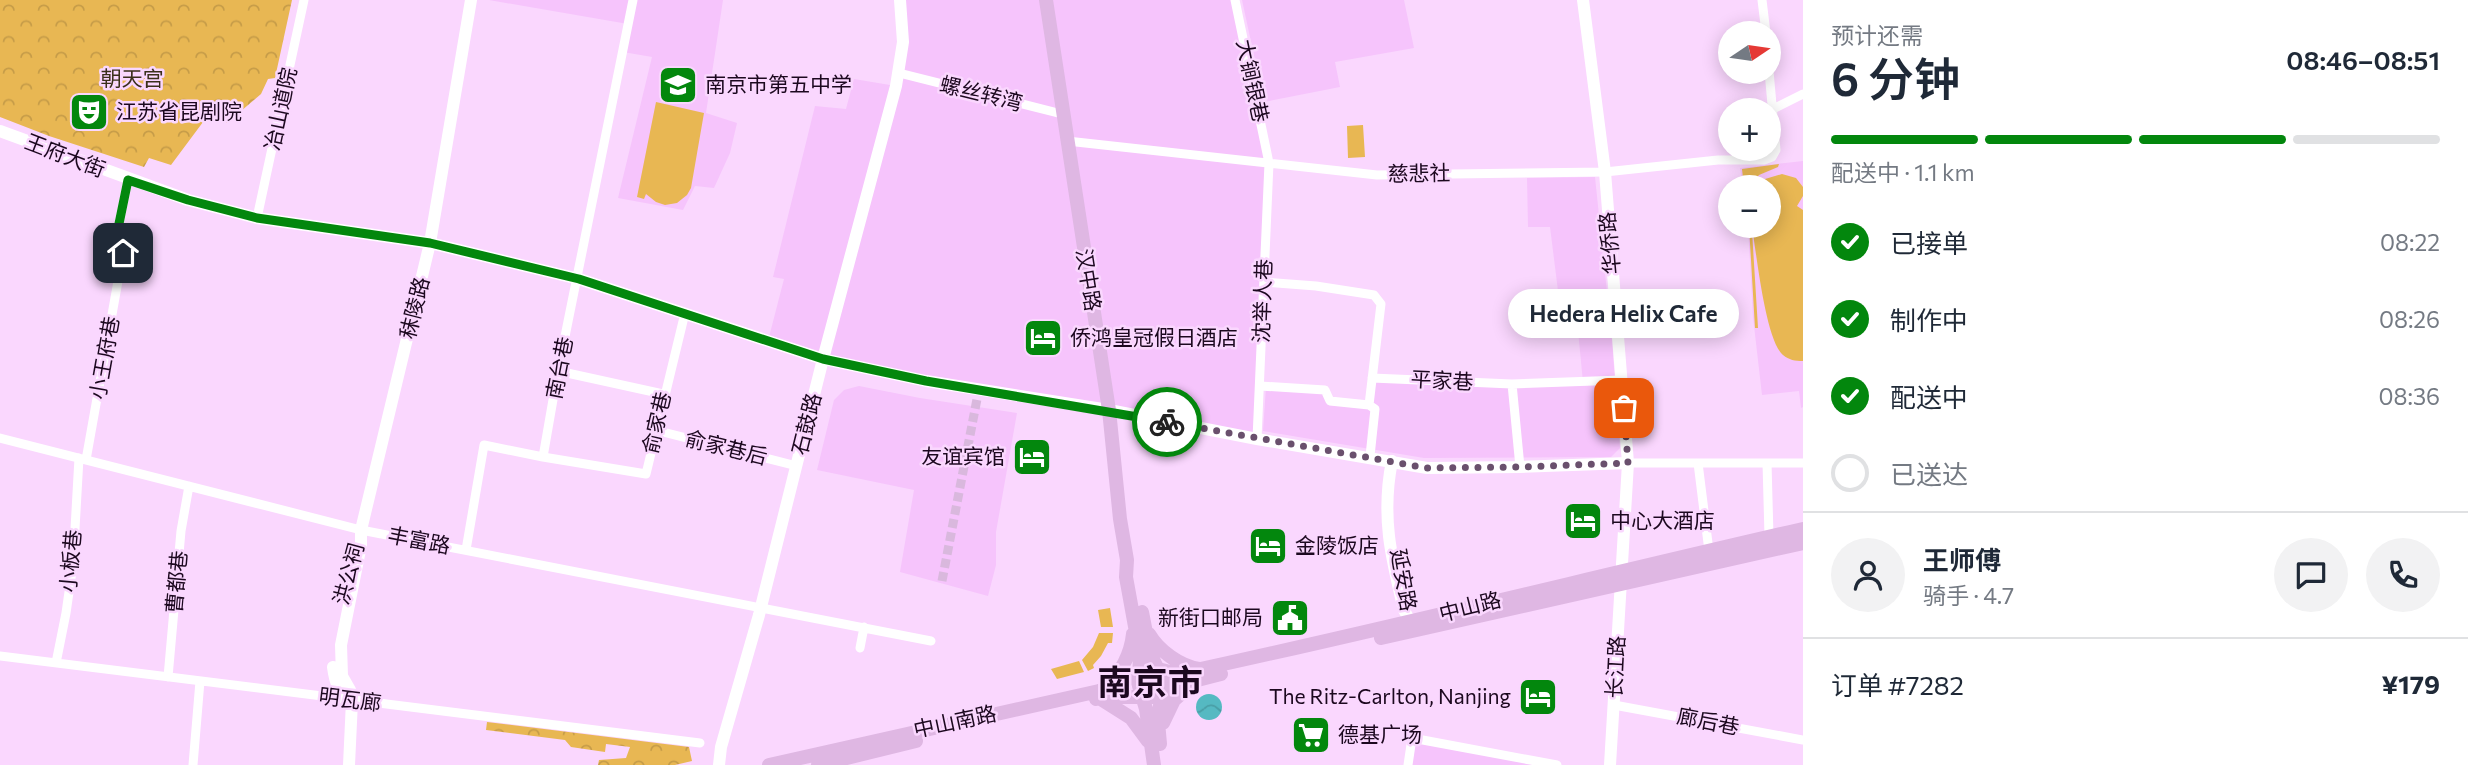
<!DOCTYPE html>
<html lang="zh">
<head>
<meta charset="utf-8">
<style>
  :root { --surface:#fff; --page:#f2f2f3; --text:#1f2937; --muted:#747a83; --line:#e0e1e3; --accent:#03870d }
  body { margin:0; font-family:Commissioner,"Noto Sans SC",sans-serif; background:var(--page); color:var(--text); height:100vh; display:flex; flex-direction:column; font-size:26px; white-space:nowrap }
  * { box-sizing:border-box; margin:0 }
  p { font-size:23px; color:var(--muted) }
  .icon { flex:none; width:38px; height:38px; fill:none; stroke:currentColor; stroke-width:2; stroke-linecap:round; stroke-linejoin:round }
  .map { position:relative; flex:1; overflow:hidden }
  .side { display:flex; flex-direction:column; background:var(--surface); width:665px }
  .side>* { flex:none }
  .needle { width:46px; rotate:77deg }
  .controls { position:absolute; left:1718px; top:21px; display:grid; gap:14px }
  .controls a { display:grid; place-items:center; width:63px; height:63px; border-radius:50%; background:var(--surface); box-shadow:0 4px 18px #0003; font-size:35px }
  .pin { position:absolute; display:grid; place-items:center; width:60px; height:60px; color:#fff; margin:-30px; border-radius:14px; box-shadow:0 4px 10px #0006 }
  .courier { position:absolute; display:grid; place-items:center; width:70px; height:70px; margin:-35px; border:5px solid #03870d; border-radius:50%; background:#fff; color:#222; box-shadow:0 2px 9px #0007 }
  .bubble { position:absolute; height:49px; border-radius:24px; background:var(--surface); box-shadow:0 4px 18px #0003; font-size:23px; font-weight:600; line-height:49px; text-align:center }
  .headline em { font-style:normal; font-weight:600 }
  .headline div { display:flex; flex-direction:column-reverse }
  .headline { display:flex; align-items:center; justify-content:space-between; height:119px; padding:0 28px }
  h1 { font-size:46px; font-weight:600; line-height:52px }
  .bar { display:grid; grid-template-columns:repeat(4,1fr); gap:10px 7px; align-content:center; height:84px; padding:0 28px }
  .bar i { height:9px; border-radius:5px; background:var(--line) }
  .bar .on { background:var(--accent) }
  .bar p { grid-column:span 4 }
  .line { display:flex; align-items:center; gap:18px; padding:0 28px; border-top:2px solid var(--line) }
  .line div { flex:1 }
  .round { display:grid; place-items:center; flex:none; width:74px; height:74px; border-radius:37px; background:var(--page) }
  ol { padding:0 28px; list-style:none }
  li { display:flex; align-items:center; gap:21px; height:77px }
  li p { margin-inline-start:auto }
  li .icon { padding:7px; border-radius:50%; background:var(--accent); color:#fff; stroke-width:4 }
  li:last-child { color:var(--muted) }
  li i { width:38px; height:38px; border:4px solid var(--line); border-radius:50% }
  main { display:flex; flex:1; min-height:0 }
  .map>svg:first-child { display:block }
  .built { fill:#f6c4fc }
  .grass { fill:#e8b753 }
  .forest { fill:url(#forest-crowns) }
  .water { fill:url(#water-waves) }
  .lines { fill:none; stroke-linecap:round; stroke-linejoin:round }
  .street-tunnel { stroke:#d9b8dd; stroke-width:9; stroke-dasharray:9 4.5; stroke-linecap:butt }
  .street { stroke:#fff; stroke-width:9 }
  .secondary { stroke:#fff; stroke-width:12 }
  .primary { stroke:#dfb7e3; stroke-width:14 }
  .done { stroke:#6a506d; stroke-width:7; stroke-dasharray:0 12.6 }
  .route { stroke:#03870d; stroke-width:9 }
  .labels { text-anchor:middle; stroke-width:5; stroke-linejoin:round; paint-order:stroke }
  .park-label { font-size:21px; fill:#3a2f1a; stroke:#fad7fe }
  .street-label { font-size:21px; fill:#1c081f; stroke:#fad7fe }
  .poi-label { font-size:21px; fill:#1c081f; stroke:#fad7fe; text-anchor:start }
  .town-label { font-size:35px; font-weight:bold; fill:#1c081f; stroke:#fad7fe }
</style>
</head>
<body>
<main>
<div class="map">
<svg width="1803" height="765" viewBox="0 0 1803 765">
  <defs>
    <pattern id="forest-crowns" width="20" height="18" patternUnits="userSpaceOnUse" patternTransform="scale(1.75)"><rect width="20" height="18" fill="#e8b753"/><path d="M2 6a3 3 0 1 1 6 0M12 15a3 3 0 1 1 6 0" fill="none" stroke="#c69c48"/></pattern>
    <pattern id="water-waves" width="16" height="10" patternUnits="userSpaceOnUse" patternTransform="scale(1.75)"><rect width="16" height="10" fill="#55b9c2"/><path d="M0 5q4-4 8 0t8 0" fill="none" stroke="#499ea6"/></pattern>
  </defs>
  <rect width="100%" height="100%" fill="#fad7fe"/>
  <path class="built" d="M 489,0 L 723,0 L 706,113 L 737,123 L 730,153 L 714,188 L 695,186 L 683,210 L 618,198 L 652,57 L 623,52 L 628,24 Z
    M 900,0 L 1236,0 L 1269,163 L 1257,439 L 979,389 L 768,341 L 784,279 L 773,277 L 815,106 L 846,109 L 854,79 L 896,86 Z
    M 1242,0 L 1404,0 L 1414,48 L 1335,62 L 1340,87 L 1264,102 Z
    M 1803,161 L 1803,407 L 1801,408 L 1799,391 L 1762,395 L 1753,317 L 1748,226 L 1769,226 L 1769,187 L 1743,187 L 1740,168 Z
    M 1595,177 L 1612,340 L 1620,448 L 1611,457 L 1424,458 L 1263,431 L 1266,387 L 1325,390 L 1331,401 L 1369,405 L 1372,378 L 1583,382 L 1575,300 L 1559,299 L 1550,227 L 1528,227 L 1527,178 Z
    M 859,386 L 920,398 L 1017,413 L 996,532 L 996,565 L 988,596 L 900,572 L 914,490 L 817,470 L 834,400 L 844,390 Z
    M 1412,738 L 1557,765 L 1408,765 Z"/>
  <path class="grass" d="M 656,102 L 704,113 L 691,188 L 687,195 L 677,203 L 665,205 L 656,202 L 646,194 L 644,199 L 637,197 Z
    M 1363,125 L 1365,157 L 1348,158 L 1347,126 Z
    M 1779,164 L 1778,167 L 1759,175 L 1749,187 L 1744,187 L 1742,169 Z
    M 1782,174 L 1796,178 L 1803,187 L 1803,196 L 1797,206 L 1803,210 L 1803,361 C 1795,361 1789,360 1783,355 C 1766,341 1757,258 1753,234 L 1755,226 L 1769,226 L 1769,187 L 1756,187 L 1765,179 Z
    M 1749,226 L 1752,226 L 1752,231 L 1758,328 L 1755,328 Z
    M 1110,608 L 1113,627 L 1101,627 L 1098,610 Z
    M 1099,633 L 1113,633 L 1112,643 L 1108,643 L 1101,656 L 1093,665 L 1094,668 L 1088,671 L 1082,660 L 1093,647 Z
    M 1079,661 L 1084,672 L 1057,679 L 1051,669 Z"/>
  <path class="forest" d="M 0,0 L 292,0 L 275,78 L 268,79 L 261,94 L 227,123 L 206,118 L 171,165 L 149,158 L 144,167 L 49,136 L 0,117 Z
    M 487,722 L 689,747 L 692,761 L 675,765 L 598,765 L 599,760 L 626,758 L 630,747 L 606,744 L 605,752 L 571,747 L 565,740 L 486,730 Z"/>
  <path class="water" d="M1196 707a13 13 0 1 1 26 0a13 13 0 1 1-26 0Z"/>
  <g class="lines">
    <path class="street-tunnel" d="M 942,581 L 977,399"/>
    <path class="street" d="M 1235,0 L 1269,163 L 1257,439
      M 1762,0 L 1766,33
      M 899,73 L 1062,114
      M 1773,109 L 1803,94
      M 1067,141 L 1377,175 L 1605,172 L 1718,160 L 1764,160 L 1772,157 L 1776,150 L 1769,71
      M 257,218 L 304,0
      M 1264,282 L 1316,286 L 1374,295 L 1381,304 L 1369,405 L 1375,409 L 1370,456
      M 558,371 L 663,394
      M 1372,378 L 1512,384
      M 1260,386 L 1325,390 L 1330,401 L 1369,405
      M 655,430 L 797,466
      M 0,438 L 361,530 L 931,641
      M 543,457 L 558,371 L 633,0
      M 86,460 L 123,253 L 114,248 L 128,180
      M 1628,463 L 1803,463
      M 1698,463 L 1709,551
      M 1767,463 L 1769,536
      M 1520,467 L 1512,384 L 1622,380
      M 466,550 L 484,445 L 543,457 L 646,474 L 685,313
      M 860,648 L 864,627
      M 0,656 L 700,743
      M 56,663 L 66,613 L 73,564 L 79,458
      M 168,677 L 181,531 L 189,486
      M 1614,705 L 1803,740
      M 193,765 L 200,681
      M 1408,765 L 1412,738 L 1557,765"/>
    <path class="secondary" d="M 1583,0 L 1605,172 L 1628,463 L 1610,765
      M 0,131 L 188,200 L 257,218 L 430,243 L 579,279 L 823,359 L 926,381 L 1109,410 L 1257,439 L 1427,468 L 1520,467 L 1628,463
      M 1392,461 C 1381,516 1391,557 1404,610 L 1410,621
      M 333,667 C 335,683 338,691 352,701
      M 349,765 L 352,701 L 350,690 L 342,676 L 341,645 L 361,545 L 361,530 L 430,243 L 471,0
      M 719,765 L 721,747 L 759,615 L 823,359 L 896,86 L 903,42 L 900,0"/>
    <path class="primary" d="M 1046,0 L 1109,410 L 1120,519 L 1127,560 L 1126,577 L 1140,654 L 1139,686 L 1146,709 L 1154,765
      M 1142,612 L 1150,653 L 1163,680 L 1158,722 L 1160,744
      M 1149,634 C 1159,651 1180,666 1199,669
      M 1381,638 L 1803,543
      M 1106,686 C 1121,673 1131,654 1133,634
      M 1096,699 L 1106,697 L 1152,697 L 1174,686 L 1221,674
      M 1101,699 L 1131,718 L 1148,741
      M 1163,723 L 1174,700 L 1192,684
      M 769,765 L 1099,691 L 1129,679 L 1147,669 L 1158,669 L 1178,674 C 1387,629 1594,577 1803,529
      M 818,765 L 916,741"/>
  </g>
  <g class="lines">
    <path class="done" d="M 1167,422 L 1427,468 L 1520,467 L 1628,463 L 1624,408"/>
    <path class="route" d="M 123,253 L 114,248 L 128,180 L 188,200 L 257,218 L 430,243 L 579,279 L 823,359 L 926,381 L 1167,422"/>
  </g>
  <defs>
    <g id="school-square" transform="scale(2.0125)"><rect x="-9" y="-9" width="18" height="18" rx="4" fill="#03870d" stroke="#fad7fe"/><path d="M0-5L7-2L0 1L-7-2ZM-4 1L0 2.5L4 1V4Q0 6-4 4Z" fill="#fff"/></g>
    <g id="theatre-square" transform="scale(2.0125)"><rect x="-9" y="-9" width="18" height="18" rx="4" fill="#03870d" stroke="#fad7fe"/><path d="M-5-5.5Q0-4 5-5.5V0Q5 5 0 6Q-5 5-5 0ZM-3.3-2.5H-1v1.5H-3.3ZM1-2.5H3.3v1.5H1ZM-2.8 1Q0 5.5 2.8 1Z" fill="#fff"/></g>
    <g id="hotel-square" transform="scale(2.0125)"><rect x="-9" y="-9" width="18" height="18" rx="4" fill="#03870d" stroke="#fad7fe"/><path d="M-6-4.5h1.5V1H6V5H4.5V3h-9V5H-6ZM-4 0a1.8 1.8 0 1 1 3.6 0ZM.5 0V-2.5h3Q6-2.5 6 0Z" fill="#fff"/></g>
    <g id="civic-square" transform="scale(2.0125)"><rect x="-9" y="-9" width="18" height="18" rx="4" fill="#03870d" stroke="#fad7fe"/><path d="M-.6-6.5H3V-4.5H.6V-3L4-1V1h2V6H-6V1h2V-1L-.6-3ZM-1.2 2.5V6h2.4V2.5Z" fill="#fff"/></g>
    <g id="supermarket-square" transform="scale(2.0125)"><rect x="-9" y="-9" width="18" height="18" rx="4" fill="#03870d" stroke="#fad7fe"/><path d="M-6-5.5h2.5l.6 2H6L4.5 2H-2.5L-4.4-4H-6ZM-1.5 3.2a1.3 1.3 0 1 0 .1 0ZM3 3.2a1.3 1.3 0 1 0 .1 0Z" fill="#fff"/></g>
  </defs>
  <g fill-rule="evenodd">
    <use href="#school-square" x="678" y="85"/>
    <use href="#theatre-square" x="89" y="112"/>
    <use href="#hotel-square" x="1043" y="338"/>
    <use href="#hotel-square" x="1032" y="457"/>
    <use href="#hotel-square" x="1583" y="521"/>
    <use href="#hotel-square" x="1268" y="546"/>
    <use href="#civic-square" x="1290" y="618"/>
    <use href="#hotel-square" x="1538" y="697"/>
    <use href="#supermarket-square" x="1311" y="735"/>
  </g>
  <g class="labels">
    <g class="park-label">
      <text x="132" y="86">朝天宫</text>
    </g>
    <g class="street-label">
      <text transform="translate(1252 81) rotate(78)" y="7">大锏银巷</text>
      <text transform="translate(981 94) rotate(14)" y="7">螺丝转湾</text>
      <text transform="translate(281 109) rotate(-78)" y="7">冶山道院</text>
      <text transform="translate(65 156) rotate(21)" y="7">王府大街</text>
      <text transform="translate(1419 174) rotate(-1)" y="7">慈悲社</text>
      <text transform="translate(1610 243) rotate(-95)" y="7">华侨路</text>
      <text transform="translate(1088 280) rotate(81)" y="7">汉中路</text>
      <text transform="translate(1263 301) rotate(-88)" y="7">沈举人巷</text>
      <text transform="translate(415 308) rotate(-76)" y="7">秣陵路</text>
      <text transform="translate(105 358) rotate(-80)" y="7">小王府巷</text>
      <text transform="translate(560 368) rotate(-79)" y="7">南台巷</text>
      <text transform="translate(1442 381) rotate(3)" y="7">平家巷</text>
      <text transform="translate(657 423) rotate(-77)" y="7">俞家巷</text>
      <text transform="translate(807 424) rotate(-76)" y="7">石鼓路</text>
      <text transform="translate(726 448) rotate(14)" y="7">俞家巷后</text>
      <text transform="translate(419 541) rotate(11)" y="7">丰富路</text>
      <text transform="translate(71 561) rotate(-85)" y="7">小板巷</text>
      <text transform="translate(349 574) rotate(-75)" y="7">洪公祠</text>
      <text transform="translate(1403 580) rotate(80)" y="7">延安路</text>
      <text transform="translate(177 582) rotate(-85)" y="7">曹都巷</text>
      <text transform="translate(1470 607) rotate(-14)" y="7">中山路</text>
      <text transform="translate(1616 667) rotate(-87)" y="7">长江路</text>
      <text transform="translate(350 700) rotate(7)" y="7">明瓦廊</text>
      <text transform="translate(955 722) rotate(-12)" y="7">中山南路</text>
      <text transform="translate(1708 722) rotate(11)" y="7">廊后巷</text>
    </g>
    <g class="poi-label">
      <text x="705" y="92">南京市第五中学</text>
      <text x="116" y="119">江苏省昆剧院</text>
      <text x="1070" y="345">侨鸿皇冠假日酒店</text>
      <text x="1005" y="464" text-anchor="end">友谊宾馆</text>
      <text x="1610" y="528">中心大酒店</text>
      <text x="1295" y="553">金陵饭店</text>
      <text x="1263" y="625" text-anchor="end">新街口邮局</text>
      <text x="1511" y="704" text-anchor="end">The Ritz-Carlton, Nanjing</text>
      <text x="1338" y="742">德基广场</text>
    </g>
    <g class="town-label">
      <text x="1150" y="695">南京市</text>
    </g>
  </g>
</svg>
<div class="controls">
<a><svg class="needle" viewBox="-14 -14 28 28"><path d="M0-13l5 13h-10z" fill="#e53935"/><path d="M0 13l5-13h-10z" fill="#747a83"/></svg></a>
<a>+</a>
<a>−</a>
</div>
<div class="pin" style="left:1624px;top:408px;background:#ea580c"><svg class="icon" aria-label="bag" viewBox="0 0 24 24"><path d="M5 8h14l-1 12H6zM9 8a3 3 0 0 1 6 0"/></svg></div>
<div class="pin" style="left:123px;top:253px;background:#1f2937"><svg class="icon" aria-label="home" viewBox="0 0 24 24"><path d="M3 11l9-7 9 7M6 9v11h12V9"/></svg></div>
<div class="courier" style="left:1167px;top:422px"><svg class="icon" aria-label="bike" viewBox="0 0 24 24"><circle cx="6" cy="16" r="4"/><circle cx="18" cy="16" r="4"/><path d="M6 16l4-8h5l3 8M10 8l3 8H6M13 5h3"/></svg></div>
<div class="bubble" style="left:1508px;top:289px;width:231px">Hedera Helix Cafe</div>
</div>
<section class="side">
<div class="headline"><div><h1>6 分钟</h1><p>预计还需</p></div><em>08:46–08:51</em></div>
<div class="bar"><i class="on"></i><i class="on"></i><i class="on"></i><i></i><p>配送中 · 1.1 km</p></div>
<ol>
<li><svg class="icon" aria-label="check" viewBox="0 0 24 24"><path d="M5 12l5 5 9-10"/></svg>已接单<p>08:22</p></li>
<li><svg class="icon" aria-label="check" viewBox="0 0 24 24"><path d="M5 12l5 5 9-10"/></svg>制作中<p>08:26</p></li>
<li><svg class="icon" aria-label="check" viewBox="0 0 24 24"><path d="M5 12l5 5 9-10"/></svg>配送中<p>08:36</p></li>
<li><i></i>已送达</li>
</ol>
<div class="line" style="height:126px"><a class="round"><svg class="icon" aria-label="person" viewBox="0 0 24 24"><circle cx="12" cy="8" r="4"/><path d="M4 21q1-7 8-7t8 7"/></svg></a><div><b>王师傅</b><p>骑手 · 4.7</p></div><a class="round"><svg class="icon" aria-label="chat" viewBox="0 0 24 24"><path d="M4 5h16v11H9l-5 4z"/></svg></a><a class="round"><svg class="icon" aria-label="phone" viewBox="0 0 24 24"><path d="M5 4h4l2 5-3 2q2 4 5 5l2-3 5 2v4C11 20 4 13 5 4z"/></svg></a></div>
<div class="line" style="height:91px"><div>订单 #7282</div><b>¥179</b></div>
</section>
</main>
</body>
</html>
